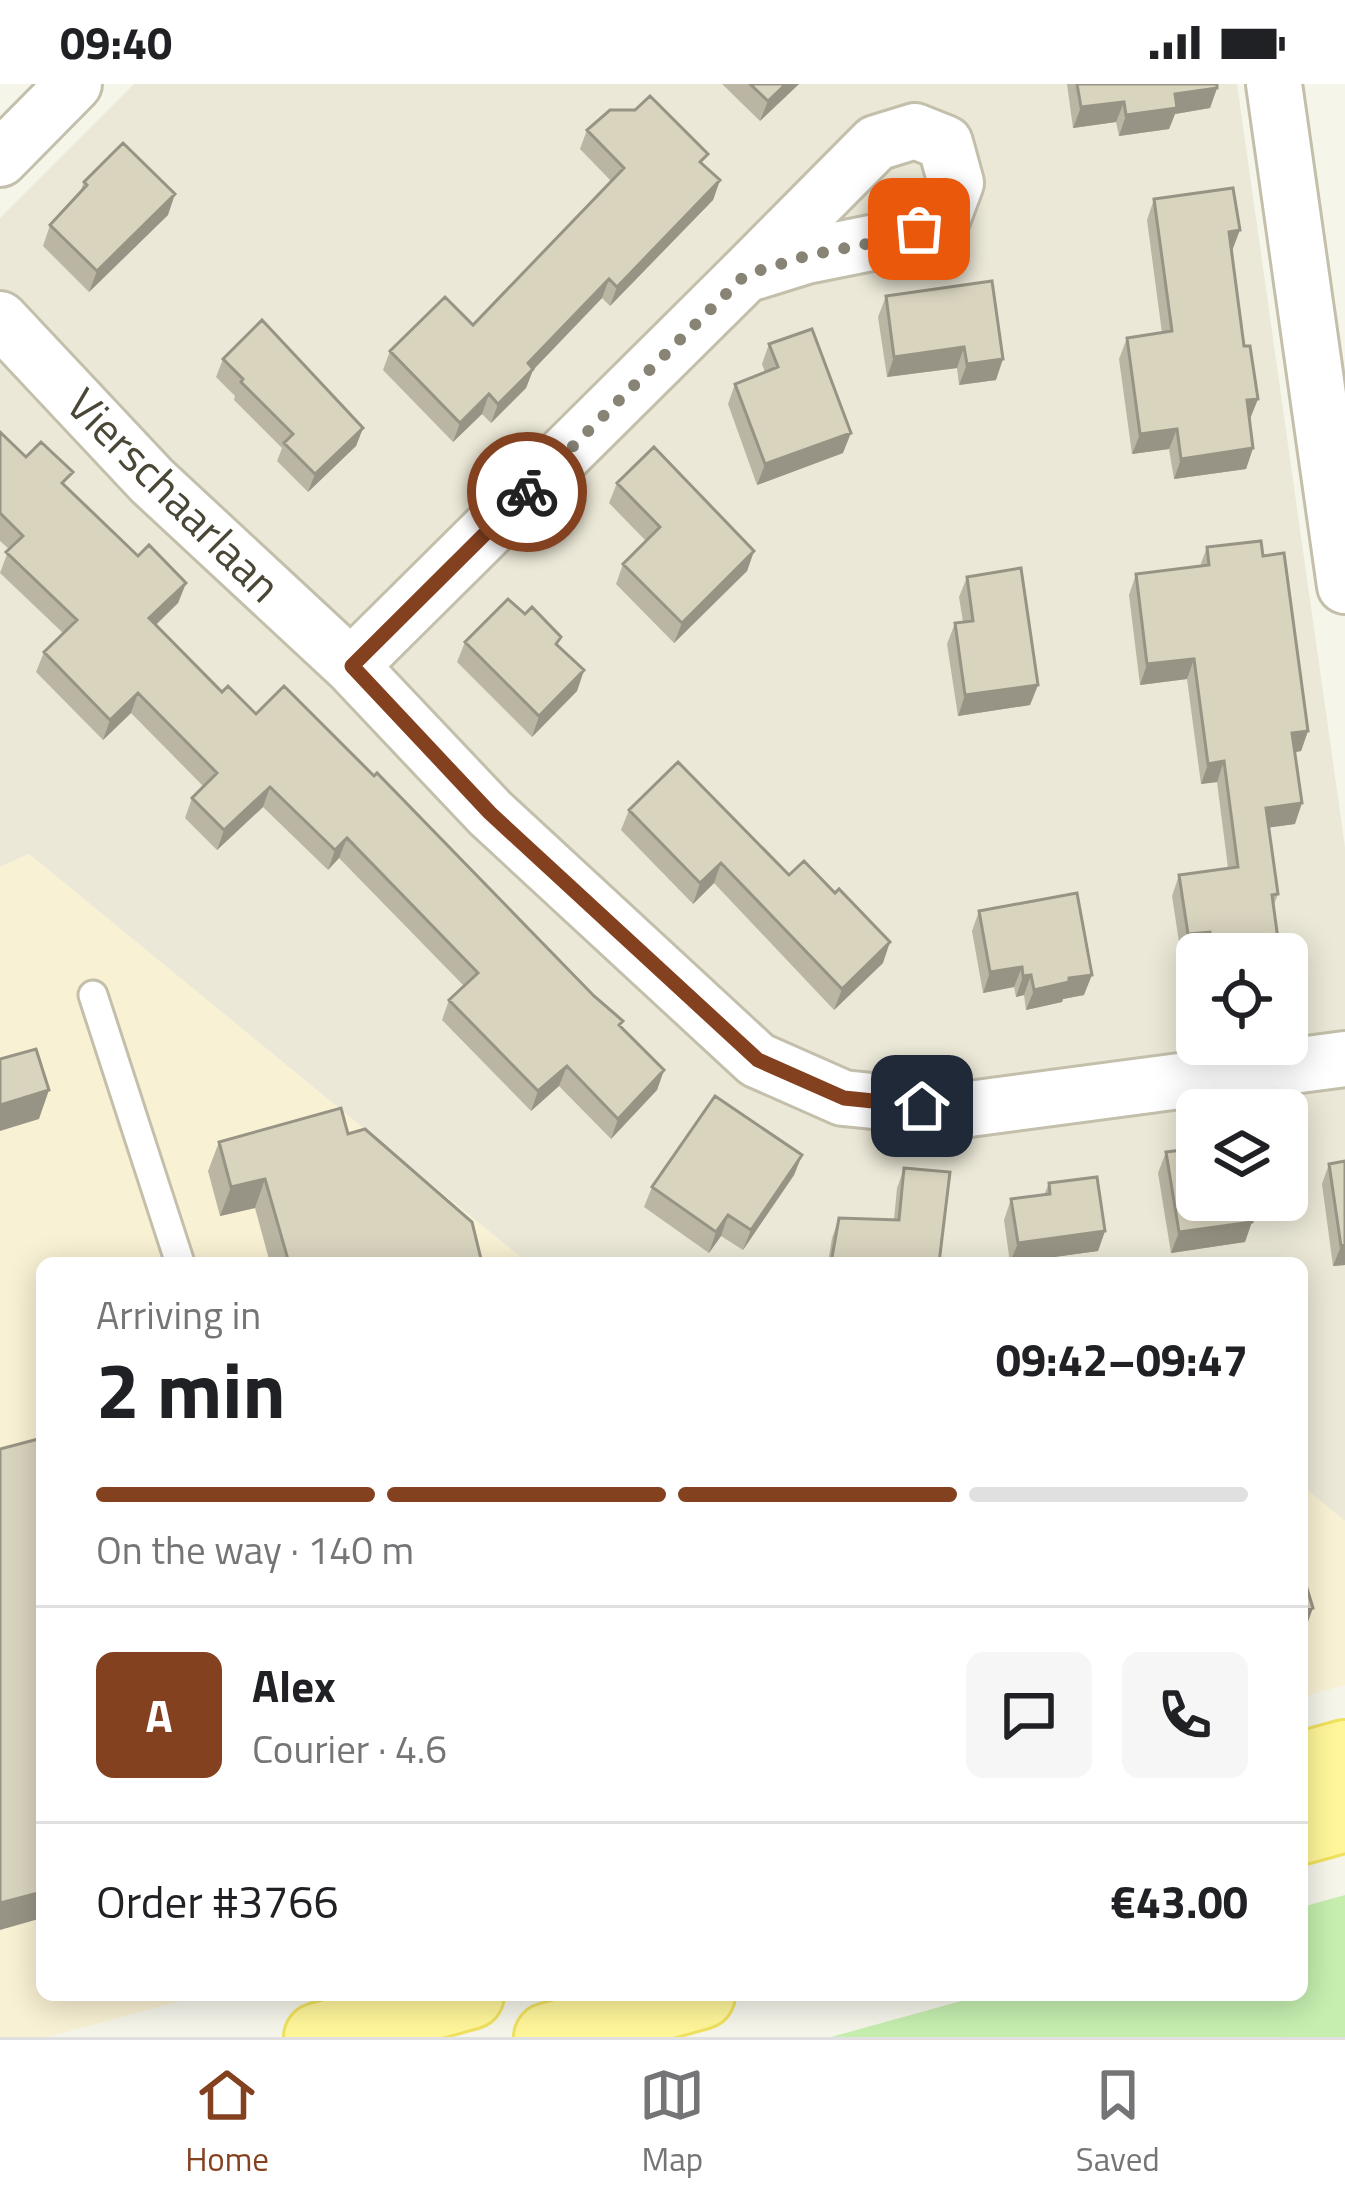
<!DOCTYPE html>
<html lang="en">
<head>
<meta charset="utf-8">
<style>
  :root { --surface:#fff; --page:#f6f6f6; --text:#202124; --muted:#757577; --line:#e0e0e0; --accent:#84411f }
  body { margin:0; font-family:"Titillium Web",sans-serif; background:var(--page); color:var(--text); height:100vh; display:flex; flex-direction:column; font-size:45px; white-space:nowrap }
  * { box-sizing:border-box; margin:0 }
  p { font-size:39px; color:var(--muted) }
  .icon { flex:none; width:66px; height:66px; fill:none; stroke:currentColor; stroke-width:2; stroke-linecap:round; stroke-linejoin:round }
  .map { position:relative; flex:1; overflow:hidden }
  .side { position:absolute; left:36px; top:1173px; width:1272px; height:744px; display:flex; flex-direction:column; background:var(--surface); border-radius:18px; box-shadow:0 6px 30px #0003 }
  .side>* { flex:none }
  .buttons { position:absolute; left:1176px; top:849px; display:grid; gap:24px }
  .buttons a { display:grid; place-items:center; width:132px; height:132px; border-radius:18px; background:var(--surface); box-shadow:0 6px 30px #0003; font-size:60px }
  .pin { position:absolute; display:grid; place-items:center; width:102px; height:102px; color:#fff; margin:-51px; border-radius:24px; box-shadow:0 6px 18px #0006 }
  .courier { position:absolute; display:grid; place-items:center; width:120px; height:120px; margin:-60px; border:9px solid #84411f; border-radius:50%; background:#fff; color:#222; box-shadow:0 3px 15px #0007 }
  .summary em { font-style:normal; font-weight:700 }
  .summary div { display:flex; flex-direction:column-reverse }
  .summary { display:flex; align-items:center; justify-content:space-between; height:204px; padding:0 60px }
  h1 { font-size:78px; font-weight:700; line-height:90px }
  .bar { display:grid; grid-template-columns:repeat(4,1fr); gap:18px 12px; align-content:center; height:144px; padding:0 60px }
  .bar i { height:15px; border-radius:9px; background:var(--line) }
  .bar .current { background:var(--accent) }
  .bar p { grid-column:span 4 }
  .line { display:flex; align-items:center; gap:30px; padding:0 60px; border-top:3px solid var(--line) }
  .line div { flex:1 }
  .round { display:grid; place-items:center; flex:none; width:126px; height:126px; border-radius:18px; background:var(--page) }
  .status { display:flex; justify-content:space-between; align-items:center; height:84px; padding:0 60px; background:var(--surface); direction:ltr }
  .status svg { height:33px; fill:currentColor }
  .menu { display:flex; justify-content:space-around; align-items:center; height:168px; border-top:3px solid var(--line); background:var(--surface); font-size:33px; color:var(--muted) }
  .menu a { display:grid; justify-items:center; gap:6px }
  .menu .current { color:var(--accent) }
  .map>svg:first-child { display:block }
  .residential { fill:#ebe8d7; fill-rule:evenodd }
  .commercial { fill:#f9f1d3 }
  .green { fill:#c5eeaf }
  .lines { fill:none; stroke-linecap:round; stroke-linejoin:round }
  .service-casing { stroke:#c3bfab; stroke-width:33 }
  .minor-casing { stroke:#c3bfab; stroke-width:60 }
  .primary-casing { stroke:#f0e15e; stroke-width:72 }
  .service { stroke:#fff; stroke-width:27 }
  .minor { stroke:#fff; stroke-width:54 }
  .primary { stroke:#fff69a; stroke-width:66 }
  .wall { fill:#bbb6a3 }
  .shaded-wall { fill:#989485 }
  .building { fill:#d9d4be; stroke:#989485; stroke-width:3 }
  .done { stroke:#878476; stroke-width:12; stroke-dasharray:0 21.6 }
  .route { stroke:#84411f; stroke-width:15 }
  .labels { text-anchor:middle; stroke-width:9; stroke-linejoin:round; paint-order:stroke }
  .street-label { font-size:45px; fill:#4b4737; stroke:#fff }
</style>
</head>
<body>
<div class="status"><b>09:40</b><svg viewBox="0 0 49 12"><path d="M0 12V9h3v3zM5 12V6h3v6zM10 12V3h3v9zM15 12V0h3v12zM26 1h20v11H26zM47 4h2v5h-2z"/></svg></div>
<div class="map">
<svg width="1345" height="1953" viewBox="0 0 1345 1953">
  <rect width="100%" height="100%" fill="#f6f5ea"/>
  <path class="residential" d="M 134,0 L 1237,0 L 1345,763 L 1345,1437 L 1302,1402 L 1302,1179 L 521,1179 L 519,1172 L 29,770 L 0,783 L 0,134 ZM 1197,870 L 1287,870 L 1287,960 L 1197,960 ZM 1197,1026 L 1287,1026 L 1287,1116 L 1197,1116 Z"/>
  <path class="commercial" d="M 29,770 L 520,1173 L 521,1179 L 42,1179 L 42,1911 L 203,1911 L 47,1953 L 0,1953 L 0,783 Z
    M 1302,1402 L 1345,1437 L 1345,1601 L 1302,1613 Z"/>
  <path class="green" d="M 1345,1811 L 1345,1953 L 831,1953 L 983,1911 L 1302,1911 L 1302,1823 Z"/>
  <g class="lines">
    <g class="service-casing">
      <path id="service" d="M 93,911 L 180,1179"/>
    </g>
    <g class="minor-casing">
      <path id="minor" d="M 1274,0 L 1345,502
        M 0,75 L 74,0
        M 0,235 L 152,397 L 351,582 L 490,729 L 757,976 L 843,1014 L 962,1026 L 1345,975
        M 351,582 L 745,191 L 806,172 L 896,154 L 942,136 L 956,99 L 945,59 L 915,47 L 876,59 L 745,191"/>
    </g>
    <g class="primary-casing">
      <path id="primary" d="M 1302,1682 L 1345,1670
        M 1302,1746 L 1345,1734
        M 318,1953 L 470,1911
        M 548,1953 L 701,1911"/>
    </g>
    <use href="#service" class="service"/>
    <use href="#minor" class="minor"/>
    <use href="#primary" class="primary"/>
  </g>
  <path class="wall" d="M 722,0 L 799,0 L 760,37 Z
    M 1067,0 L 1217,0 L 1217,4 L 1210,24 L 1175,30 L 1169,45 L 1119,52 L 1116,38 L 1073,44 Z
    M 587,46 L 704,82 L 720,96 L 713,116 L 610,222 L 602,214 L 533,286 L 526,304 L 491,339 L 482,330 L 453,358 L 383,286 L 390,267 L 473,241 L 611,97 L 580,65 Z
    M 84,98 L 168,131 L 89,208 L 43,162 L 50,141 L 80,108 Z
    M 1154,115 L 1231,167 L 1244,262 L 1258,315 L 1249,335 L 1253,364 L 1246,385 L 1174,395 L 1169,365 L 1132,370 L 1119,275 L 1127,254 L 1162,249 L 1147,136 Z
    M 992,197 L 996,296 L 959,301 L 957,284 L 887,293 L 878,233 L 886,212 Z
    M 769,260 L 843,369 L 757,401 L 728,320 L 735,300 L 765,288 L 762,280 Z
    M 223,275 L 363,344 L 356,362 L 308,408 L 277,377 L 282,364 L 234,316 L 235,312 L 216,293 Z
    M 0,348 L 26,373 L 67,404 L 138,472 L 186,499 L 178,519 L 156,541 L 222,608 L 256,630 L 621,943 L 664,986 L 657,1006 L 611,1055 L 559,1002 L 531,1027 L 442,936 L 449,916 L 464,902 L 339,774 L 328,786 L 263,723 L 217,766 L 185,734 L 192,714 L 204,703 L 131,629 L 103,656 L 36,588 L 44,568 L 63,549 L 0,489 L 9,465 L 0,457 Z
    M 617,399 L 754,467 L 747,487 L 674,559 L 616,500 L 623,480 L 646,457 L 609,419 Z
    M 1207,463 L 1263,472 L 1308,647 L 1301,667 L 1295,668 L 1295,740 L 1269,743 L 1278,810 L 1273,823 L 1280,870 L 1203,870 L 1203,868 L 1181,871 L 1172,812 L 1179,791 L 1228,784 L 1217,698 L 1201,700 L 1187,595 L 1140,601 L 1129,511 L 1136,490 L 1200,482 Z
    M 967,493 L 1038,601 L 1030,621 L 958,632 L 947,560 L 955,539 L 963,538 L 959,513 Z
    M 465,558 L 558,561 L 584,586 L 577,607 L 532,653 L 457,578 Z
    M 629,726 L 789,791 L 883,879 L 834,926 L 714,799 L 693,820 L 621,746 Z
    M 979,827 L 1084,911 L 1063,915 L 1062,918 L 1026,926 L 1024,911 L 1016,913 L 1014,903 L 983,909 L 972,847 Z
    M 348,1050 L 482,1179 L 270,1179 L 255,1124 L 220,1132 L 208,1087 L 219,1058 Z
    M 1166,1068 L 1269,1132 L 1252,1135 L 1245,1158 L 1171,1169 L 1158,1089 Z
    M 802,1071 L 794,1091 L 743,1166 L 721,1152 L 709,1169 L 644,1123 L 652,1103 Z
    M 1329,1080 L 1345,1181 L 1333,1182 L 1322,1100 Z
    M 904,1084 L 939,1179 L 828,1179 L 832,1154 L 839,1134 L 894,1135 L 897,1104 Z
    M 1049,1099 L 1105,1147 L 1098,1167 L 1010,1179 L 1004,1136 L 1011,1115 L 1044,1111 Z"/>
  <path class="shaded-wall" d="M 786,0 L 799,0 L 760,37 L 768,17 Z
    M 1217,4 L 1210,24 L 1175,30 L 1169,45 L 1119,52 L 1126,31 L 1175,10 Z
    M 1124,18 L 1116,38 L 1073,44 L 1081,23 Z
    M 720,96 L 713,116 L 610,222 L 617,203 Z
    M 175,110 L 168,131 L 89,208 L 97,187 Z
    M 1240,146 L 1232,167 L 1229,148 Z
    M 609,195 L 602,214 L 533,286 L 526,304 L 491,339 L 498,320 L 528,279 Z
    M 964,263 L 957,284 L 887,293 L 894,273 Z
    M 1003,275 L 996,296 L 959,301 L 967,280 Z
    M 489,310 L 482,330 L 453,358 L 460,339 Z
    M 1258,315 L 1250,335 L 1239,337 L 1247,316 Z
    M 363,344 L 356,362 L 308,408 L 315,390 Z
    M 1177,345 L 1169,365 L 1132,370 L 1140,350 Z
    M 851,349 L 843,369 L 757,401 L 765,380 Z
    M 1253,364 L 1246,385 L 1174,395 L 1181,375 Z
    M 754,467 L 747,487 L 674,559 L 682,539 Z
    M 186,499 L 178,519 L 142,554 L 149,534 Z
    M 1194,575 L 1187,595 L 1140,601 L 1147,580 Z
    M 584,586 L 577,607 L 532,653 L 539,632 Z
    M 1038,601 L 1030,621 L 958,632 L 965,611 Z
    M 138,609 L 131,629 L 103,656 L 110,636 Z
    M 1308,647 L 1301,667 L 1285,670 L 1292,649 Z
    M 1224,677 L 1217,698 L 1201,700 L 1208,680 Z
    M 270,703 L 263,723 L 217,766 L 224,746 Z
    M 1302,719 L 1295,740 L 1259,745 L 1266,724 Z
    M 347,754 L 339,774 L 328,786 L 335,766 Z
    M 721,779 L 714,799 L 693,820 L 700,799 Z
    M 1210,848 L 1203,868 L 1181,871 L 1188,850 Z
    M 890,858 L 883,879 L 834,926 L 842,905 Z
    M 1022,883 L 1014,903 L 983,909 L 990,888 Z
    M 1031,891 L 1024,911 L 1016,913 L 1023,892 Z
    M 1092,891 L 1084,911 L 1063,915 L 1062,918 L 1026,926 L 1034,906 L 1069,894 Z
    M 567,982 L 559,1002 L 531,1027 L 538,1007 Z
    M 664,986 L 657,1006 L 611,1055 L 618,1035 Z
    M 49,1006 L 39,1035 L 0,1047 L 0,1021 Z
    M 802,1071 L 794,1091 L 743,1166 L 751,1146 Z
    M 265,1095 L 255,1124 L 220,1132 L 231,1103 Z
    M 1250,1116 L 1275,1116 L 1269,1132 L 1243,1136 Z
    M 728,1131 L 721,1152 L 709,1169 L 716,1148 Z
    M 1252,1138 L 1245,1158 L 1171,1169 L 1179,1148 Z
    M 1105,1147 L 1098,1167 L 1010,1179 L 1018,1159 Z
    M 1345,1161 L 1345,1181 L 1333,1182 L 1341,1162 Z
    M 1313,1524 L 1302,1554 L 1302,1528 Z
    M 42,1808 L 42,1834 L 0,1846 L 0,1819 Z"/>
  <path class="building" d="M 750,0 L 786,0 L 768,17 Z
    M 1077,0 L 1217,0 L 1217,4 L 1175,10 L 1177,24 L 1126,31 L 1124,18 L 1081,23 Z
    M 650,12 L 708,70 L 700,78 L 720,96 L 617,203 L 609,195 L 528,279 L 533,285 L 498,320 L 489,310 L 460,339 L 390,267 L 445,213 L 473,241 L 624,84 L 587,46 L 610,26 L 635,26 Z
    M 123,59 L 175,110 L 97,187 L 50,141 L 87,101 L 84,98 Z
    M 1233,104 L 1240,146 L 1229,148 L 1244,262 L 1250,262 L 1258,315 L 1247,316 L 1253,364 L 1181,375 L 1177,345 L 1140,350 L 1127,254 L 1172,247 L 1154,115 Z
    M 992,197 L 1003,275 L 967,280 L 964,263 L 894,273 L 886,212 Z
    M 262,236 L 363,344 L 315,390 L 284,359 L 293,350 L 241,298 L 243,295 L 223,275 Z
    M 812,245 L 851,349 L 765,380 L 735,300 L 778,283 L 769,260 Z
    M 0,348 L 26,373 L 41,358 L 73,388 L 62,399 L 138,472 L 149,461 L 186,499 L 149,534 L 222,608 L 228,602 L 256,630 L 284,602 L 374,692 L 377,689 L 594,912 L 623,937 L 619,941 L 664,986 L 618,1035 L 567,982 L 538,1007 L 449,916 L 478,889 L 347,754 L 335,766 L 270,703 L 224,746 L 192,714 L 217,689 L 138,609 L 110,636 L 44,568 L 77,536 L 6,468 L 23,452 L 0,429 Z
    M 654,363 L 754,467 L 682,539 L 623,480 L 660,443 L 617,399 Z
    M 1261,457 L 1263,472 L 1284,469 L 1308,647 L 1292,649 L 1302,719 L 1266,724 L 1278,810 L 1272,811 L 1280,870 L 1213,870 L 1210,848 L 1188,850 L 1179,791 L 1238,783 L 1224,677 L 1208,680 L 1194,575 L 1147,580 L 1136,490 L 1209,481 L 1207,463 Z
    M 1021,484 L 1038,601 L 965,611 L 955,539 L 973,537 L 967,493 Z
    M 508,515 L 525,530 L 532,523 L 561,553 L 556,560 L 584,586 L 539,632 L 465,558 Z
    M 678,678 L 789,791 L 804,777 L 835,809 L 839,805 L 890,858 L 842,905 L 721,779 L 700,799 L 629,726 Z
    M 1077,809 L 1092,891 L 1069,894 L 1069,898 L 1034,906 L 1031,891 L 1023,892 L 1022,883 L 990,888 L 979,827 Z
    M 36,965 L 49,1006 L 0,1021 L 0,975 Z
    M 715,1012 L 802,1071 L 751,1146 L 728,1131 L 716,1148 L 652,1103 Z
    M 341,1024 L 348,1050 L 365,1045 L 472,1138 L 482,1179 L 289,1179 L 265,1095 L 231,1103 L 219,1058 Z
    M 1197,1064 L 1197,1116 L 1250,1116 L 1252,1138 L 1179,1148 L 1166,1068 Z
    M 1345,1077 L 1345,1161 L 1341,1162 L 1329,1080 Z
    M 904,1084 L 950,1088 L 939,1179 L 831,1179 L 839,1134 L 899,1136 Z
    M 1097,1093 L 1105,1147 L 1018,1159 L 1011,1115 L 1050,1110 L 1049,1099 Z
    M 42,1354 L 42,1808 L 0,1819 L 0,1365 Z
    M 1302,1488 L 1313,1524 L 1302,1528 Z"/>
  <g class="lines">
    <path class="done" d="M 527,408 L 745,191 L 806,172 L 896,154 L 919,145"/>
    <path class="route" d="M 527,408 L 352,582 L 490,729 L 758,976 L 844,1014 L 922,1022"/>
  </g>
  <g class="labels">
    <g class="street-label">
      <text transform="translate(174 411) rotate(45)" y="16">Vierschaarlaan</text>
    </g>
  </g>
</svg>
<div class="buttons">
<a><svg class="icon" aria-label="locate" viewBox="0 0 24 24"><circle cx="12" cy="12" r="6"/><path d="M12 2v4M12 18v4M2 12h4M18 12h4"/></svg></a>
<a><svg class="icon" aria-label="layers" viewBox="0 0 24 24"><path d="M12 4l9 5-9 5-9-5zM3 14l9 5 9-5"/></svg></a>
</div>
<div class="pin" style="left:919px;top:145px;background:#ea580c"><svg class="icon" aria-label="bag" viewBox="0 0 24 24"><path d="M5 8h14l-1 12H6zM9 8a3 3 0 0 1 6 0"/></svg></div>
<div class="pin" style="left:922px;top:1022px;background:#1f2937"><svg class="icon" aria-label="home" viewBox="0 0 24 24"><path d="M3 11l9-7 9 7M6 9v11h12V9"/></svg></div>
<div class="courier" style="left:527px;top:408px"><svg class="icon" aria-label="bike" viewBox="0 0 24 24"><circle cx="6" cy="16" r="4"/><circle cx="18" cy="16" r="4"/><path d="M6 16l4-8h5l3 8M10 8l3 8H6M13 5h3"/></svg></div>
<section class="side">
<div class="summary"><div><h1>2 min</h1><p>Arriving in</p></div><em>09:42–09:47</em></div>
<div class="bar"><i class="current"></i><i class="current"></i><i class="current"></i><i></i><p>On the way · 140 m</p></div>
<div class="line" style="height:216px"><b class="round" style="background:var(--accent);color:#fff">A</b><div><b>Alex</b><p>Courier · 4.6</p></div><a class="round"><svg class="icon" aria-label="chat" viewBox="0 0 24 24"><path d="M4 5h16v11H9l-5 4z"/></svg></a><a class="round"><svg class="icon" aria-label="phone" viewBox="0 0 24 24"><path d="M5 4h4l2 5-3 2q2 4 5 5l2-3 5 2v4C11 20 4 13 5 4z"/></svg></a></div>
<div class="line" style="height:156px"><div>Order #3766</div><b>€43.00</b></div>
</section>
</div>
<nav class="menu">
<a class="current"><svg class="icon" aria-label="home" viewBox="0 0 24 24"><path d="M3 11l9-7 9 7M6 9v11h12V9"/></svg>Home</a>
<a><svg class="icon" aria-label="map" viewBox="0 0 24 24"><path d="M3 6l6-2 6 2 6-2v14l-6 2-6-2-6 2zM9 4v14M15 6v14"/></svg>Map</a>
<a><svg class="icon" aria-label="saved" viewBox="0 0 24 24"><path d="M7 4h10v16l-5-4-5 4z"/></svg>Saved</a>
</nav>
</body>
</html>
